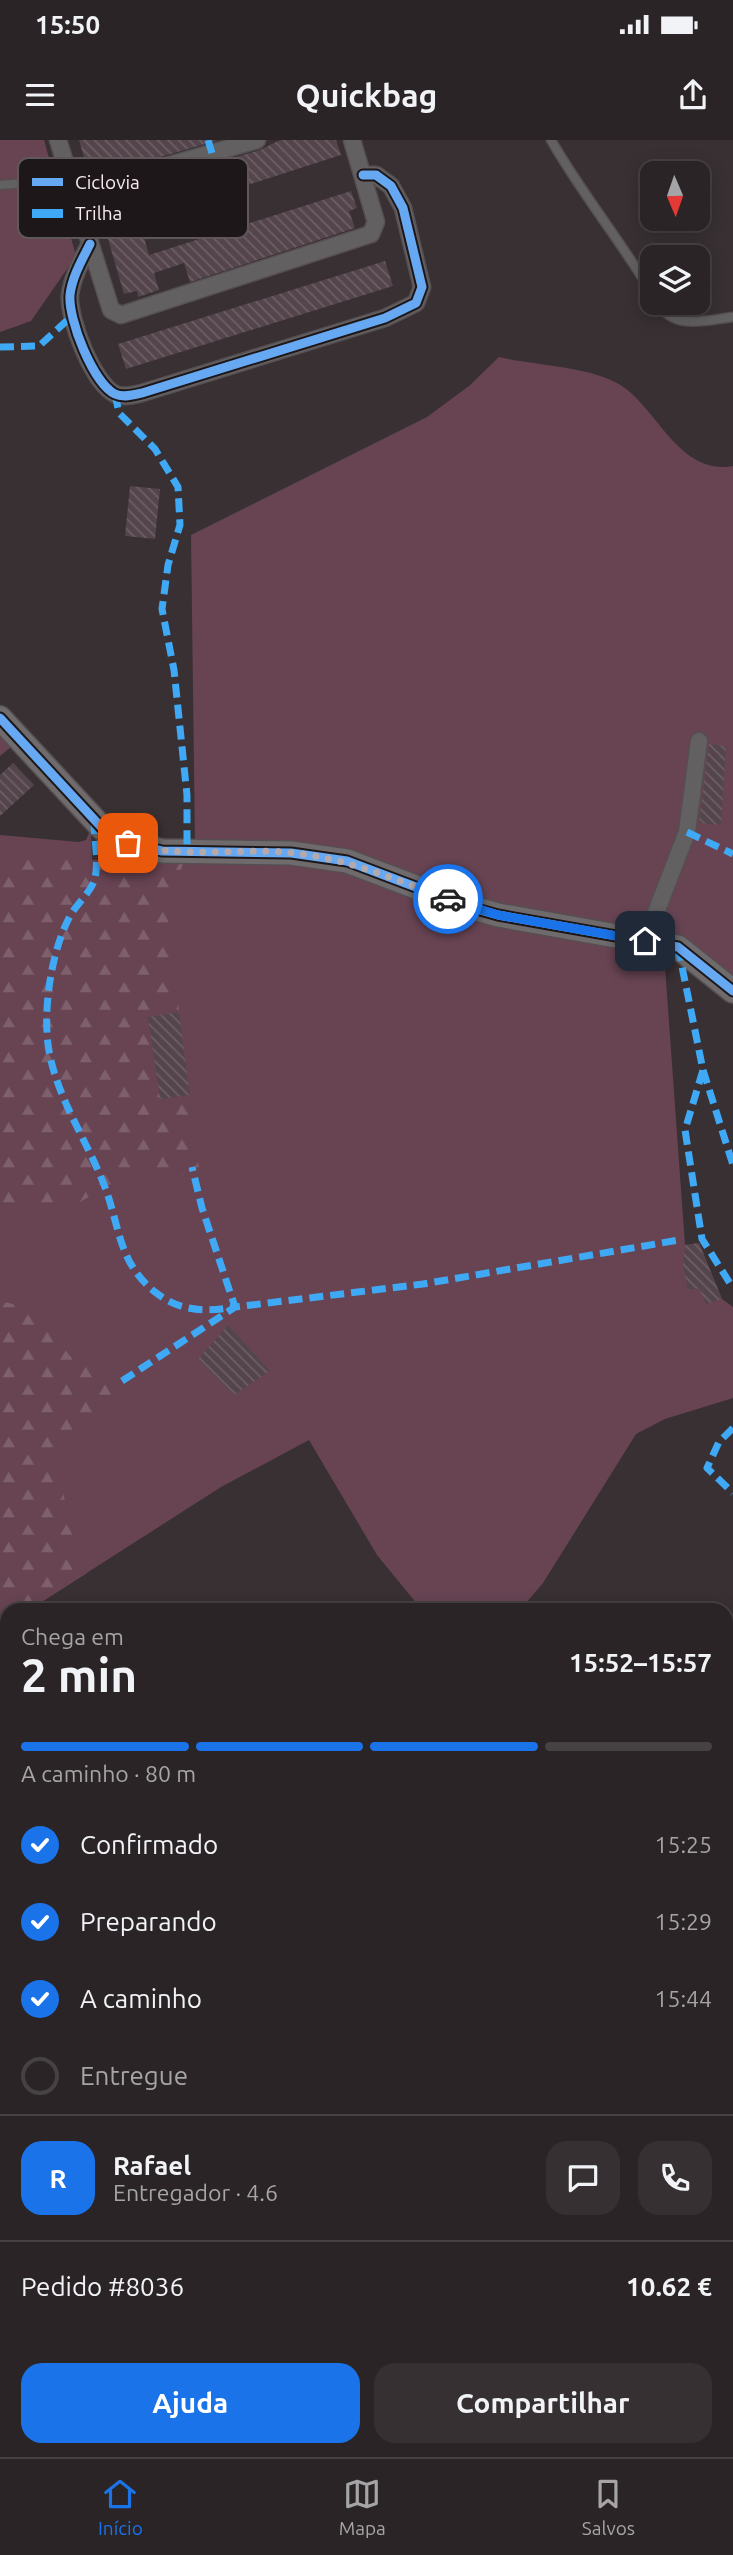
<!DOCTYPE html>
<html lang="pt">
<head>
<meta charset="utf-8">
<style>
  :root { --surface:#2a2426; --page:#363032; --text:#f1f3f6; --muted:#a5a4a7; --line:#464143; --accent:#1a73e8 }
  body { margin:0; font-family:Ubuntu,sans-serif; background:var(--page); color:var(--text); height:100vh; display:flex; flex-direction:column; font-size:26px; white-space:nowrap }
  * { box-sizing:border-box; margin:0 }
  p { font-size:23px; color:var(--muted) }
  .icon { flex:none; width:38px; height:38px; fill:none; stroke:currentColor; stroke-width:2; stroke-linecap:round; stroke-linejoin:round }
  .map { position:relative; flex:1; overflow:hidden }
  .details { position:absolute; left:0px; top:1463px; width:733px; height:854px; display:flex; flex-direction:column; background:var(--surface); border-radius:21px 21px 0 0; box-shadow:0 4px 18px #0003,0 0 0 2px var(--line) }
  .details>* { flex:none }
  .needle { width:46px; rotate:178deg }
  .fabs { position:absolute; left:640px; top:21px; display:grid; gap:14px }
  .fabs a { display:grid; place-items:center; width:70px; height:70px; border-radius:14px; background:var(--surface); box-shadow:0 4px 18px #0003,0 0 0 2px var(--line); font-size:35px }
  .pin { position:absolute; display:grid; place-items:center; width:60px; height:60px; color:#fff; margin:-30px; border-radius:14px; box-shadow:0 4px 10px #0006 }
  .courier { position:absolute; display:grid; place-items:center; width:70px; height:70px; margin:-35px; border:5px solid #1a73e8; border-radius:50%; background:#fff; color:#222; box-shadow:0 2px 9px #0007 }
  .overview em { font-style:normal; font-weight:600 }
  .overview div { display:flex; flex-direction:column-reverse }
  .overview { display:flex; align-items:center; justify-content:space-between; height:119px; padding:0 21px }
  h1 { font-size:46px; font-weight:600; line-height:52px }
  .bar { display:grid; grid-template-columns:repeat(4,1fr); gap:10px 7px; align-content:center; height:84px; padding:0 21px }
  .bar i { height:9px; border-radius:5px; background:var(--line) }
  .bar .current { background:var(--accent) }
  .bar p { grid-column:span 4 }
  .line { display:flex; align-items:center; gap:18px; padding:0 21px; border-top:2px solid var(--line) }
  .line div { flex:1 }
  .round { display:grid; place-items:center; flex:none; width:74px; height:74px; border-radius:21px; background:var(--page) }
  ol { padding:0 21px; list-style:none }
  li { display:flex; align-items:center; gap:21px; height:77px }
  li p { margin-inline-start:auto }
  li .icon { padding:7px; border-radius:50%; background:var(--accent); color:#fff; stroke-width:4 }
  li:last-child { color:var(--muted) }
  li i { width:38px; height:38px; border:4px solid var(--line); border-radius:50% }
  .action { display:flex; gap:14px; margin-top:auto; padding:14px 21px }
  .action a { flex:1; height:80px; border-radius:21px; background:var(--accent); color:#fff; font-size:28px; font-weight:600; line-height:80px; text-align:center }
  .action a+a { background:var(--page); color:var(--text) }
  .status { display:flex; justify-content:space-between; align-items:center; height:49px; padding:0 35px; background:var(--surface); direction:ltr }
  .status svg { height:19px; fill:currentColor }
  header { display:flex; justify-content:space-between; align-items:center; height:91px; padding:0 21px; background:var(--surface); font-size:32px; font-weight:600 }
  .tab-bar { display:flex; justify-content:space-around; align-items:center; height:98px; border-top:2px solid var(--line); background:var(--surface); font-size:19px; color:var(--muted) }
  .tab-bar a { display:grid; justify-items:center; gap:4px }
  .tab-bar .current { color:var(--accent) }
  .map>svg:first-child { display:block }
  .grass { fill:#684453 }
  .forest { fill:url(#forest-firs) }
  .building { fill:url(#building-back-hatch) }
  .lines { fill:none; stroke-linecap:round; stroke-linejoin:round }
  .lane-casing { stroke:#564f51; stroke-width:11 }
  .street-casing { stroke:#564f51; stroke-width:19 }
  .secondary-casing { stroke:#564f51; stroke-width:26 }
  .lane { stroke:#636062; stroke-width:8 }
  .street { stroke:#636062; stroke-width:16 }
  .secondary { stroke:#6f6b6c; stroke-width:23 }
  .quiet { stroke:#3fa9f5; stroke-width:7; stroke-dasharray:14 7; stroke-linecap:butt }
  .cycleway-casing { stroke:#1e171a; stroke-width:13 }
  .cycleway { stroke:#66a8f1; stroke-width:9 }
  .done { stroke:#b4aaad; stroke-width:7; stroke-dasharray:0 12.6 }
  .route { stroke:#1a73e8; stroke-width:9 }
  .key { fill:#1e171a; stroke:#5f575a; stroke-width:2 }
  .key-label { font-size:19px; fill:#f6ebef }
</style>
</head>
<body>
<div class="status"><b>15:50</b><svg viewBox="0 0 49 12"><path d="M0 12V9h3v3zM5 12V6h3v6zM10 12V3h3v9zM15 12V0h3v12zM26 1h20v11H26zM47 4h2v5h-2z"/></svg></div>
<header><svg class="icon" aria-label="menu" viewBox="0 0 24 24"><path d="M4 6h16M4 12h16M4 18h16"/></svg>Quickbag<svg class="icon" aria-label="share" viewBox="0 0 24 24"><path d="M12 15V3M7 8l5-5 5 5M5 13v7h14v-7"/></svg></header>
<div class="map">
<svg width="733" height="2317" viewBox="0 0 733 2317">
  <defs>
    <pattern id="forest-firs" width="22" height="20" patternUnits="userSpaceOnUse" patternTransform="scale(1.75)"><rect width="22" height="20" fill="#684453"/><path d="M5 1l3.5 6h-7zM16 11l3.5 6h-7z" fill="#7e5f6c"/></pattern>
    <pattern id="building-back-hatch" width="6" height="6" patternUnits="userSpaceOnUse" patternTransform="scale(1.75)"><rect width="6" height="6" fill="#54444b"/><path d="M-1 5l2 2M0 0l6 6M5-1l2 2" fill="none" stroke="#6d5f65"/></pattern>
  </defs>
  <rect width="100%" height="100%" fill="#383033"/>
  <path class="grass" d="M 0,0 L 44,0 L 76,116 L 31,181 L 0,192 Z
    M 499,217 C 536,226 580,225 615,242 C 656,262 676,336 733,326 L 733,842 L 660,795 L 660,789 L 644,786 L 642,791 L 538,776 L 424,745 L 195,704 L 191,395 L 427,277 L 469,246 Z
    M 0,586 L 91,685 L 92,720 L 268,723 L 332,728 L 447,768 L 516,786 L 664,813 L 685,1105 L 699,1103 L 722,1159 L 733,1167 L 733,1258 L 665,1279 L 636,1294 L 543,1443 L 520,1470 L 422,1470 L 377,1415 L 309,1300 L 221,1347 L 29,1470 L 7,1470 L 7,1484 L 0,1488 L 0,695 L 79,702 L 86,700 L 89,693 L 85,685 L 11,607 L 0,616 Z"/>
  <path class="forest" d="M 0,714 L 40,719 L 184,721 L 170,761 L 168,783 L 200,1037 L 147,1032 L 109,1045 L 68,1069 L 55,1070 L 36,1062 L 0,1073 Z
    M 0,1162 C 23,1163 45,1177 59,1196 C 64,1203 64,1210 70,1216 C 79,1220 90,1219 99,1222 C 120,1231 117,1256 110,1273 C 94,1284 76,1286 65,1304 C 49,1330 78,1405 87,1433 L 29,1470 L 7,1470 L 7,1484 L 0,1488 Z"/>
  <path class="building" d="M 79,0 L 219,0 L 102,34 L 100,28 L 88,31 Z
    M 280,0 L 336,0 L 341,15 L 139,80 L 149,115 L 351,51 L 357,68 L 349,71 L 355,88 L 190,142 L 184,123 L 154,133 L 159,150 L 138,157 L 137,151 L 124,154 L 96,58 L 129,48 L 134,63 L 162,54 L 157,40 L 260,10 Z
    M 385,121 L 393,146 L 126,229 L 118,204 Z
    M 130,346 L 160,349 L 155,399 L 125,396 Z
    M 709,604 L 726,606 L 721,685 L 699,683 Z
    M 13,623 L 34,645 L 0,676 L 0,635 Z
    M 179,872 L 190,955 L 160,959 L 148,877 Z
    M 699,1103 L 722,1159 L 706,1164 L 699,1148 L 688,1150 L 683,1127 L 685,1105 Z
    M 228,1185 L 270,1231 L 234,1255 L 198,1219 Z"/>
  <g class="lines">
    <g class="lane-casing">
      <path id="lane" d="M 551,0 C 582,54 621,101 653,155
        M 0,45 L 70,40
        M 658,163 C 674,191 707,180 733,177
        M 0,1674 L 7,1670
        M 468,2317 L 474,2310"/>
    </g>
    <g class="street-casing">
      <path id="street" d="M 58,0 L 111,170 L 121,175 L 371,94 L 376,82 L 352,0
        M 73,53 L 257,0
        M 90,104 C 82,120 72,137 70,155 C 68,179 93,243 115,254 C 123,258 134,255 142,253 L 385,178 L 416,163 L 422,147 L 403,68 L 391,46 L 376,35 L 363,35
        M 645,801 L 687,692 L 699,601
        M 726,2027 L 726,2035
        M 595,2310 L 595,2317"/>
    </g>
    <g class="secondary-casing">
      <path id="secondary" d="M 0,578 L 103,689 L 128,703 L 162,711 L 291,713 L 347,721 L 466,766 L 498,775 L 678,807 L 733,851"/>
    </g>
    <use href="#lane" class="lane"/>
    <use href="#street" class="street"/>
    <use href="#secondary" class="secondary"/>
    <path class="quiet" d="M 208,0 L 212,13
      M 0,207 L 39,206 L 72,176
      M 115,254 L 119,273 L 155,309 L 178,347 L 180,385 L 168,425 L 162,469 L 174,530 L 187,655 L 187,711
      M 94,680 C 94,698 99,721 95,738 C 91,753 76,764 69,778 C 53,809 45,857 47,892 C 49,948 87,998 106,1050 C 120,1089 119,1123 155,1152 C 180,1172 206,1172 235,1167 L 202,1068 L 192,1027
      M 687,692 L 733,714
      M 678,807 L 703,930 L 685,990 L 702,1099 L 733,1148
      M 703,930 L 733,1025
      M 122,1241 L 235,1167 L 423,1144 L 679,1100
      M 733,1288 L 719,1302 L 707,1328 L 733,1353
      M 726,1843 L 733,1846
      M 0,2108 L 7,2102"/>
    <g class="cycleway-casing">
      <path id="cycleway" d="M 90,104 C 82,120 72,137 70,155 C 68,179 93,243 115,254 C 123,258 134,255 142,253 L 385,178 L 416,163 L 422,147 L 403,68 L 391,46 L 376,35 L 363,35
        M 0,578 L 103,689 L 128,703 L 162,711 L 291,713 L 347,721 L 466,766 L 498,775 L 678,807 L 733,851"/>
    </g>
    <use href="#cycleway" class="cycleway"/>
  </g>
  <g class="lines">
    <path class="done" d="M 128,703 C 181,720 239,707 294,713 C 350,719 396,740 448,759"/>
    <path class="route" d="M 448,759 L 498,775 L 645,801"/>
  </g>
  <rect x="18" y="18" width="230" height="80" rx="10" class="key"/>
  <rect x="32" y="38" width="31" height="8" fill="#66a8f1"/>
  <rect x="32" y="69" width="31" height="9" fill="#3fa9f5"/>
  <g class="key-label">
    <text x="75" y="49">Ciclovia</text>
    <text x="75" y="80">Trilha</text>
  </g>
</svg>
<div class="fabs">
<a><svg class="needle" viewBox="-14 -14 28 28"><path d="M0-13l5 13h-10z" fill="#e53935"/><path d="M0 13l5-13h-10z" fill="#a5a4a7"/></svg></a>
<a><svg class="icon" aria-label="layers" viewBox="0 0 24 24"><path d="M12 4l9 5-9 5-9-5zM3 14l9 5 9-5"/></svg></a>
</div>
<div class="pin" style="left:128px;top:703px;background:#ea580c"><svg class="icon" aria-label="bag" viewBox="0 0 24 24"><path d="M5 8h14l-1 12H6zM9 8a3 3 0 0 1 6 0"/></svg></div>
<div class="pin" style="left:645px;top:801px;background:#1f2937"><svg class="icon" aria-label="home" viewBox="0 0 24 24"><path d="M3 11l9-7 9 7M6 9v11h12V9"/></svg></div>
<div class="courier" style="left:448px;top:759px"><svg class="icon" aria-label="car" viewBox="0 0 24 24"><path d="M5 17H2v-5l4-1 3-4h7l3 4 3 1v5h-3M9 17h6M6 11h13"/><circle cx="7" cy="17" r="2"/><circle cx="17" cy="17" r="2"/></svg></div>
<section class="details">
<div class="overview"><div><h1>2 min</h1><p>Chega em</p></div><em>15:52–15:57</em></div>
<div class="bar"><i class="current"></i><i class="current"></i><i class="current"></i><i></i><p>A caminho · 80 m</p></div>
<ol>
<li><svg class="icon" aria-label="check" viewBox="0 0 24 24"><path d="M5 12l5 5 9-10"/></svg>Confirmado<p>15:25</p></li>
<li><svg class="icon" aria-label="check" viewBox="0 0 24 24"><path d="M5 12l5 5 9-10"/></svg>Preparando<p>15:29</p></li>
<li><svg class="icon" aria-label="check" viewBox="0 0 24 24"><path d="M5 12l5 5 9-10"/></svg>A caminho<p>15:44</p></li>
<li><i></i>Entregue</li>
</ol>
<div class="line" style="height:126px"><b class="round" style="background:var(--accent);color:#fff">R</b><div><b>Rafael</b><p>Entregador · 4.6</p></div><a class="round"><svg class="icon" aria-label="chat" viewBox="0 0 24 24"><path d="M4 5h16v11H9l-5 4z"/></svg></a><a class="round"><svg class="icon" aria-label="phone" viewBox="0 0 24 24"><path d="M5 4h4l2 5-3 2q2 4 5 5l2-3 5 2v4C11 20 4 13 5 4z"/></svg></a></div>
<div class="line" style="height:91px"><div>Pedido #8036</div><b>10.62 €</b></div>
<div class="action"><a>Ajuda</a><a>Compartilhar</a></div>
</section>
</div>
<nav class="tab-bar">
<a class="current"><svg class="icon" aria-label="home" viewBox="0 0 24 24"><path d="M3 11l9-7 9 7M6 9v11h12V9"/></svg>Início</a>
<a><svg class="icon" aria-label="map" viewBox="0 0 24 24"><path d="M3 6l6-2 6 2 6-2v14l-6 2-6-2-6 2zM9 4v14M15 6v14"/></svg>Mapa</a>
<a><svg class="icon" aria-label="saved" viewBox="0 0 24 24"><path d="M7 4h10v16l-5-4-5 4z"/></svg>Salvos</a>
</nav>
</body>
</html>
